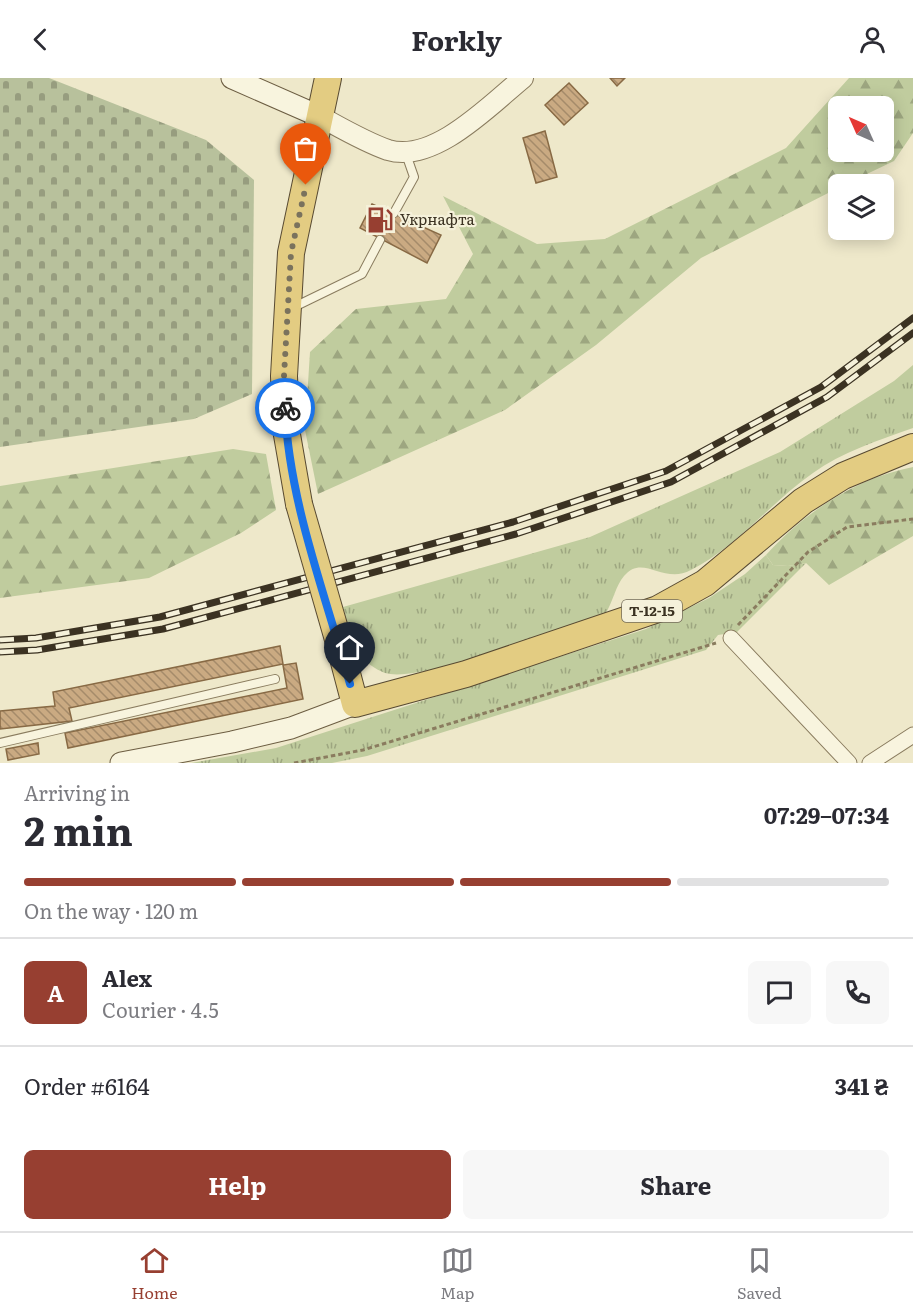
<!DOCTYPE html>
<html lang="en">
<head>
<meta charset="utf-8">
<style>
  :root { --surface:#fff; --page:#f7f7f7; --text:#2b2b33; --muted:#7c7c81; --line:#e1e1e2; --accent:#973f31 }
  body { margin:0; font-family:Literata,serif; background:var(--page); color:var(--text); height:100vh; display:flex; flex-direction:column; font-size:22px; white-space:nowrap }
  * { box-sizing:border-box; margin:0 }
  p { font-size:20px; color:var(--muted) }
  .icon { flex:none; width:33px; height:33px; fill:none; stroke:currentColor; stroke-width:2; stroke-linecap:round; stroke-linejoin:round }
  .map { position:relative; height:685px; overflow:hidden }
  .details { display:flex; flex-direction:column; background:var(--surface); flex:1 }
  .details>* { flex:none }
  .needle { width:39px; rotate:315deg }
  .buttons { position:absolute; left:828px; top:18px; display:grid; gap:12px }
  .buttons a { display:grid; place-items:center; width:66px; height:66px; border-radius:9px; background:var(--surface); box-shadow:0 3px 15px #0003; font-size:30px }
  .pin { position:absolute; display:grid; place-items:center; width:51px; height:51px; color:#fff; margin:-62px -26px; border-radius:50% 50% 50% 0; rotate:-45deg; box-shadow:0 0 6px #0007 }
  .pin .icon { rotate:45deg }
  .courier { position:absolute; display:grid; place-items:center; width:60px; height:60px; margin:-30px; border:4px solid #1a73e8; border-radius:50%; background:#fff; color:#222; box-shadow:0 2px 8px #0007 }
  .headline em { font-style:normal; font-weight:700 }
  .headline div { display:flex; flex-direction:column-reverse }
  .headline { display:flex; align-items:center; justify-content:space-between; height:102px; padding:0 24px }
  h1 { font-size:39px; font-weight:700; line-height:45px }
  .bar { display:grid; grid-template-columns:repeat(4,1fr); gap:9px 6px; align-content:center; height:72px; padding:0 24px }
  .bar i { height:8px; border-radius:4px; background:var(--line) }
  .bar .selected { background:var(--accent) }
  .bar p { grid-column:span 4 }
  .line { display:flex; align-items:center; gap:15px; padding:0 24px; border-top:2px solid var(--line) }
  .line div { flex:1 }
  .round { display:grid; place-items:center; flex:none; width:63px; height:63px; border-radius:9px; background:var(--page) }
  .primary-button { display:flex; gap:12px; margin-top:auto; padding:12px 24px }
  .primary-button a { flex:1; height:69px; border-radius:9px; background:var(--accent); color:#fff; font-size:24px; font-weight:700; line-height:69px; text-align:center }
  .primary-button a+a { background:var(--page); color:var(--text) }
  header { display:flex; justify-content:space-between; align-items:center; height:78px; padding:0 24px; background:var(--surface); font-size:27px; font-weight:700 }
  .menu { display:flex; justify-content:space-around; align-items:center; height:84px; border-top:2px solid var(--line); background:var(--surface); font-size:16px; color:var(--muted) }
  .menu a { display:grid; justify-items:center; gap:3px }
  .menu .selected { color:var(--accent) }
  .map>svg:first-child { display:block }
  .grass { fill:url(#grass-tufts) }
  .forest { fill:url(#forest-firs); fill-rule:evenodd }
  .cemetery { fill:url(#cemetery-stones) }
  .building { fill:url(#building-back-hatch); stroke:#886a45; stroke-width:1.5 }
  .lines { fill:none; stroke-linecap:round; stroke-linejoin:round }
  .service-casing { stroke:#8a7c5f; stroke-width:10 }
  .minor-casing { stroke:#8a7c5f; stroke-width:17 }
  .tertiary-casing { stroke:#8a7c5f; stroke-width:22 }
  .secondary-casing { stroke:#6c5d42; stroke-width:23 }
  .trunk-casing { stroke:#584a32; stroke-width:28 }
  .path { stroke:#8a7c5f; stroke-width:3; stroke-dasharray:4.5 3; stroke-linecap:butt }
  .service { stroke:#f8f4de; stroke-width:8 }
  .minor { stroke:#f8f4de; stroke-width:15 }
  .tertiary { stroke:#f8f4de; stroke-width:20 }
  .secondary { stroke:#f8f4de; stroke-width:21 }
  .trunk { stroke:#e3cc82; stroke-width:26 }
  .rail-casing { stroke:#3b3222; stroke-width:7 }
  .rail { stroke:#f5f1da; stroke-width:4.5; stroke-dasharray:14; stroke-linecap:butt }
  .trunk-bridge-casing { stroke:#584a32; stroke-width:28; stroke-linecap:butt }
  .trunk-bridge { stroke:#e3cc82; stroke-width:26 }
  .done { stroke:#7a725d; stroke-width:6; stroke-dasharray:0 10.8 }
  .route { stroke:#1a73e8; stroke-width:8 }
  .labels { text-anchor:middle; stroke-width:4.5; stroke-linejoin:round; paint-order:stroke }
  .shield { fill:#f5f1da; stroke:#736b59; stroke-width:1.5 }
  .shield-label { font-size:14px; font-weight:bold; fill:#3b3222 }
  .poi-label { font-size:15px; fill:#3b3222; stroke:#f5f1da; text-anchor:start }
</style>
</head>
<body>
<header><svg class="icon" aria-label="back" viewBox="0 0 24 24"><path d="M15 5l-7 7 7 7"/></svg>Forkly<svg class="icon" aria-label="person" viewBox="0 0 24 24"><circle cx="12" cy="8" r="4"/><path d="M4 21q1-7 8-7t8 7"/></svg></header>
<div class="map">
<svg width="913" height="685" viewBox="0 0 913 685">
  <defs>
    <pattern id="grass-tufts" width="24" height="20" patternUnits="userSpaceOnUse" patternTransform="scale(1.5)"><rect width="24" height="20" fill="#c0cc9e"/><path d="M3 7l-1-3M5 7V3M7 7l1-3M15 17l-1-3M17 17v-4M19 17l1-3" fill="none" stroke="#9da680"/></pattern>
    <pattern id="forest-firs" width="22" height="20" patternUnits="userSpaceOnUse" patternTransform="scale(1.5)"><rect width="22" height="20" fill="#c0cc9e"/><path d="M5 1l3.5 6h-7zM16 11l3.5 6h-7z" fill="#9da680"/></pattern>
    <pattern id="cemetery-stones" width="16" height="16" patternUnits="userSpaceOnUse" patternTransform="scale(1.5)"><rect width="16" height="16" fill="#b8c19c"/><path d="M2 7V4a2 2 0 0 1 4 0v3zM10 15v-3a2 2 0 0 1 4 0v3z" fill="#979d7f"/></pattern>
    <pattern id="building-back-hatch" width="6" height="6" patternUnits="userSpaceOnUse" patternTransform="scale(1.5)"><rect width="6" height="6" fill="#caaa82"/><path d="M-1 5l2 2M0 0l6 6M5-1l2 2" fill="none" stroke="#a58b6a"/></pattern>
  </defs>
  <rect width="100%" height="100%" fill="#eee8ca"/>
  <path class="grass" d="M 913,287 L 913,350 C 879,362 842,374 813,395 C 771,424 737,469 691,492 C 663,507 643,475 624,498 C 616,507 613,523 606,535 C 563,549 422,606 385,595 C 379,593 370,587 365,583 C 351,569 348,547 343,529 L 590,459 L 780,374 L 894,303 Z
    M 766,477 L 773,487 L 788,488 L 806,485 L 737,554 L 718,557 L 706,572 L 367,678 L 332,685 L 191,685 L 276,670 L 646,551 L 709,520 L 745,496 Z"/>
  <path class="forest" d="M 849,0 L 913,0 L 913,55 L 894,83 L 846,106 L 838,106 L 838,110 L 701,180 L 596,267 L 505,332 L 318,416 L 305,352 L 310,274 L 356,231 L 446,221 L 473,176 L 443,118 L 537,166 L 605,161 L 786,70 ZM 838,28 L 884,28 L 884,74 L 838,74 Z
    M 233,371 L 266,376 L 276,432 L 241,455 L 149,500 L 0,520 L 0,408 Z
    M 913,389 L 913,458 L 829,507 L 806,485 L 788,488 L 773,487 L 766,477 C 805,434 856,400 913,389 Z"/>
  <path class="cemetery" d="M 0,0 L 49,0 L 206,62 L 254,102 L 252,316 L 194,341 L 0,369 Z"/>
  <path class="building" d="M 610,0 L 625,0 L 617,8 Z
    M 569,5 L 588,25 L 564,47 L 545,27 Z
    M 545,53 L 557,99 L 536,105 L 523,60 Z
    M 372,126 L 441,157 L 427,185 L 360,150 Z
    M 280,568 L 283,586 L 69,630 L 72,643 L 0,651 L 0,633 L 55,628 L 53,614 Z
    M 296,585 L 303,621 L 68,670 L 65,655 L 287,610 L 283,587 Z
    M 38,665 L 39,676 L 8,682 L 6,671 Z"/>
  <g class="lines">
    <g class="service-casing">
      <path id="service" d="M 394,135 L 414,99 L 406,76
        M 292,230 L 362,196 L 380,162
        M 0,665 L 275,601"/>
    </g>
    <g class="minor-casing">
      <path id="minor" d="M 731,560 L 849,685
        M 870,685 L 913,657"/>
    </g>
    <g class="tertiary-casing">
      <path id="tertiary" d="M 321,39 C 343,51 365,64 388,72 C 434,86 490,27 523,0"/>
    </g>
    <g class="secondary-casing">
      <path id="secondary" d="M 232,0 L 321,39
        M 121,685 L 232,664 L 291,650 L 355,626"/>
    </g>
    <g class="trunk-casing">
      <path id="trunk" d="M 299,426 L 286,351 L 284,298 L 291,175 L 328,0
        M 339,565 L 355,626 L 466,596 L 658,531 L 705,505 L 803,423 L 843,398 L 913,369"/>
    </g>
    <path class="path" d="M 738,547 L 808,474 L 847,449 L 913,441
      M 294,685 L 363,672 L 716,565"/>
    <use href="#service" class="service"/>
    <use href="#minor" class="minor"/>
    <use href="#tertiary" class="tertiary"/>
    <use href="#secondary" class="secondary"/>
    <use href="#trunk" class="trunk"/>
    <g class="rail-casing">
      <path id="rail" d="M 0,562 L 36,560 L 160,539 L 513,444 L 666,393 L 821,309 L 913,240
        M 0,574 L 37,572 L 163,551 L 516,456 L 671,404 L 827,319 L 913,255"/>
    </g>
    <use href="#rail" class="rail"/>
    <g class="trunk-bridge-casing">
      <path id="trunk-bridge" d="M 299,426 L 339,565"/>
    </g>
    <use href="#trunk-bridge" class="trunk-bridge"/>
  </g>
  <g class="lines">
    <path class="done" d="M 285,330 L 284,298 L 291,175 L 306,107"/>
    <path class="route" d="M 285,330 C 289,424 325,515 350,606"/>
  </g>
  <defs>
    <g id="fuel-bare" transform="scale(2.07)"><path d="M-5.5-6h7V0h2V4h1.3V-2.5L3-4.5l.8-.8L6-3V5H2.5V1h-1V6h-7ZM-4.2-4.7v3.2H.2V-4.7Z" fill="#973f31" stroke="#f5f1da" stroke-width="2.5" paint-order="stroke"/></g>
  </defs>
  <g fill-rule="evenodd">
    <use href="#fuel-bare" x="380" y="142"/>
  </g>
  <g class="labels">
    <rect class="shield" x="622" y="522" width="60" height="22" rx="4.5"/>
    <g class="shield-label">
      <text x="652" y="538">Т-12-15</text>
    </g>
    <g class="poi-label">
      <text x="400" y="147">Укрнафта</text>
    </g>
  </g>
</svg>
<div class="buttons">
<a><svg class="needle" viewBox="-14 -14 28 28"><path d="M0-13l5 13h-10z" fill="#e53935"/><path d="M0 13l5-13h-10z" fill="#7c7c81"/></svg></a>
<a><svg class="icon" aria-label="layers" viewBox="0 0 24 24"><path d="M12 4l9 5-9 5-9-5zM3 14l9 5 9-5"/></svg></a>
</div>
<div class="pin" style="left:306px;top:107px;background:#ea580c"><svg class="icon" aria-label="bag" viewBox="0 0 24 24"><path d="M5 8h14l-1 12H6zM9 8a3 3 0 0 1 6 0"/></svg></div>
<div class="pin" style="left:350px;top:606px;background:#1f2937"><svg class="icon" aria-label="home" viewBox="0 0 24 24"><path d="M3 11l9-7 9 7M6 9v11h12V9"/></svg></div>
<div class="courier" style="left:285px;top:330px"><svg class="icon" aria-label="bike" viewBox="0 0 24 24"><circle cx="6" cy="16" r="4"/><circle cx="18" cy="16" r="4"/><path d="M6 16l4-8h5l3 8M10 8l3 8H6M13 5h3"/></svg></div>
</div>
<section class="details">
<div class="headline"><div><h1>2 min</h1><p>Arriving in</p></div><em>07:29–07:34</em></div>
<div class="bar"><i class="selected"></i><i class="selected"></i><i class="selected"></i><i></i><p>On the way · 120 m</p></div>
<div class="line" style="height:108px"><b class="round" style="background:var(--accent);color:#fff">A</b><div><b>Alex</b><p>Courier · 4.5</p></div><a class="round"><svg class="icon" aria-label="chat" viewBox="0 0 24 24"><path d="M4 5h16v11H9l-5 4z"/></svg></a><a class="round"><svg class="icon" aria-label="phone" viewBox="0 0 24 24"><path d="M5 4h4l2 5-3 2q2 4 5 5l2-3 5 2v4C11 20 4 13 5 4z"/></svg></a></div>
<div class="line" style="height:78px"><div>Order #6164</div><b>341 ₴</b></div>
<div class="primary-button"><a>Help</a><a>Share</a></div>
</section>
<nav class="menu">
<a class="selected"><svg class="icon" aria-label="home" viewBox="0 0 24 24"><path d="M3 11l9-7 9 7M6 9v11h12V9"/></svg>Home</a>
<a><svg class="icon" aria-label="map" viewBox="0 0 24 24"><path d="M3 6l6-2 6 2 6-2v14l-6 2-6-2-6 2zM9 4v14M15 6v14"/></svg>Map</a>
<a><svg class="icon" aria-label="saved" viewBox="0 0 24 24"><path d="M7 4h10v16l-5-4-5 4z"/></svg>Saved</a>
</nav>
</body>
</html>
